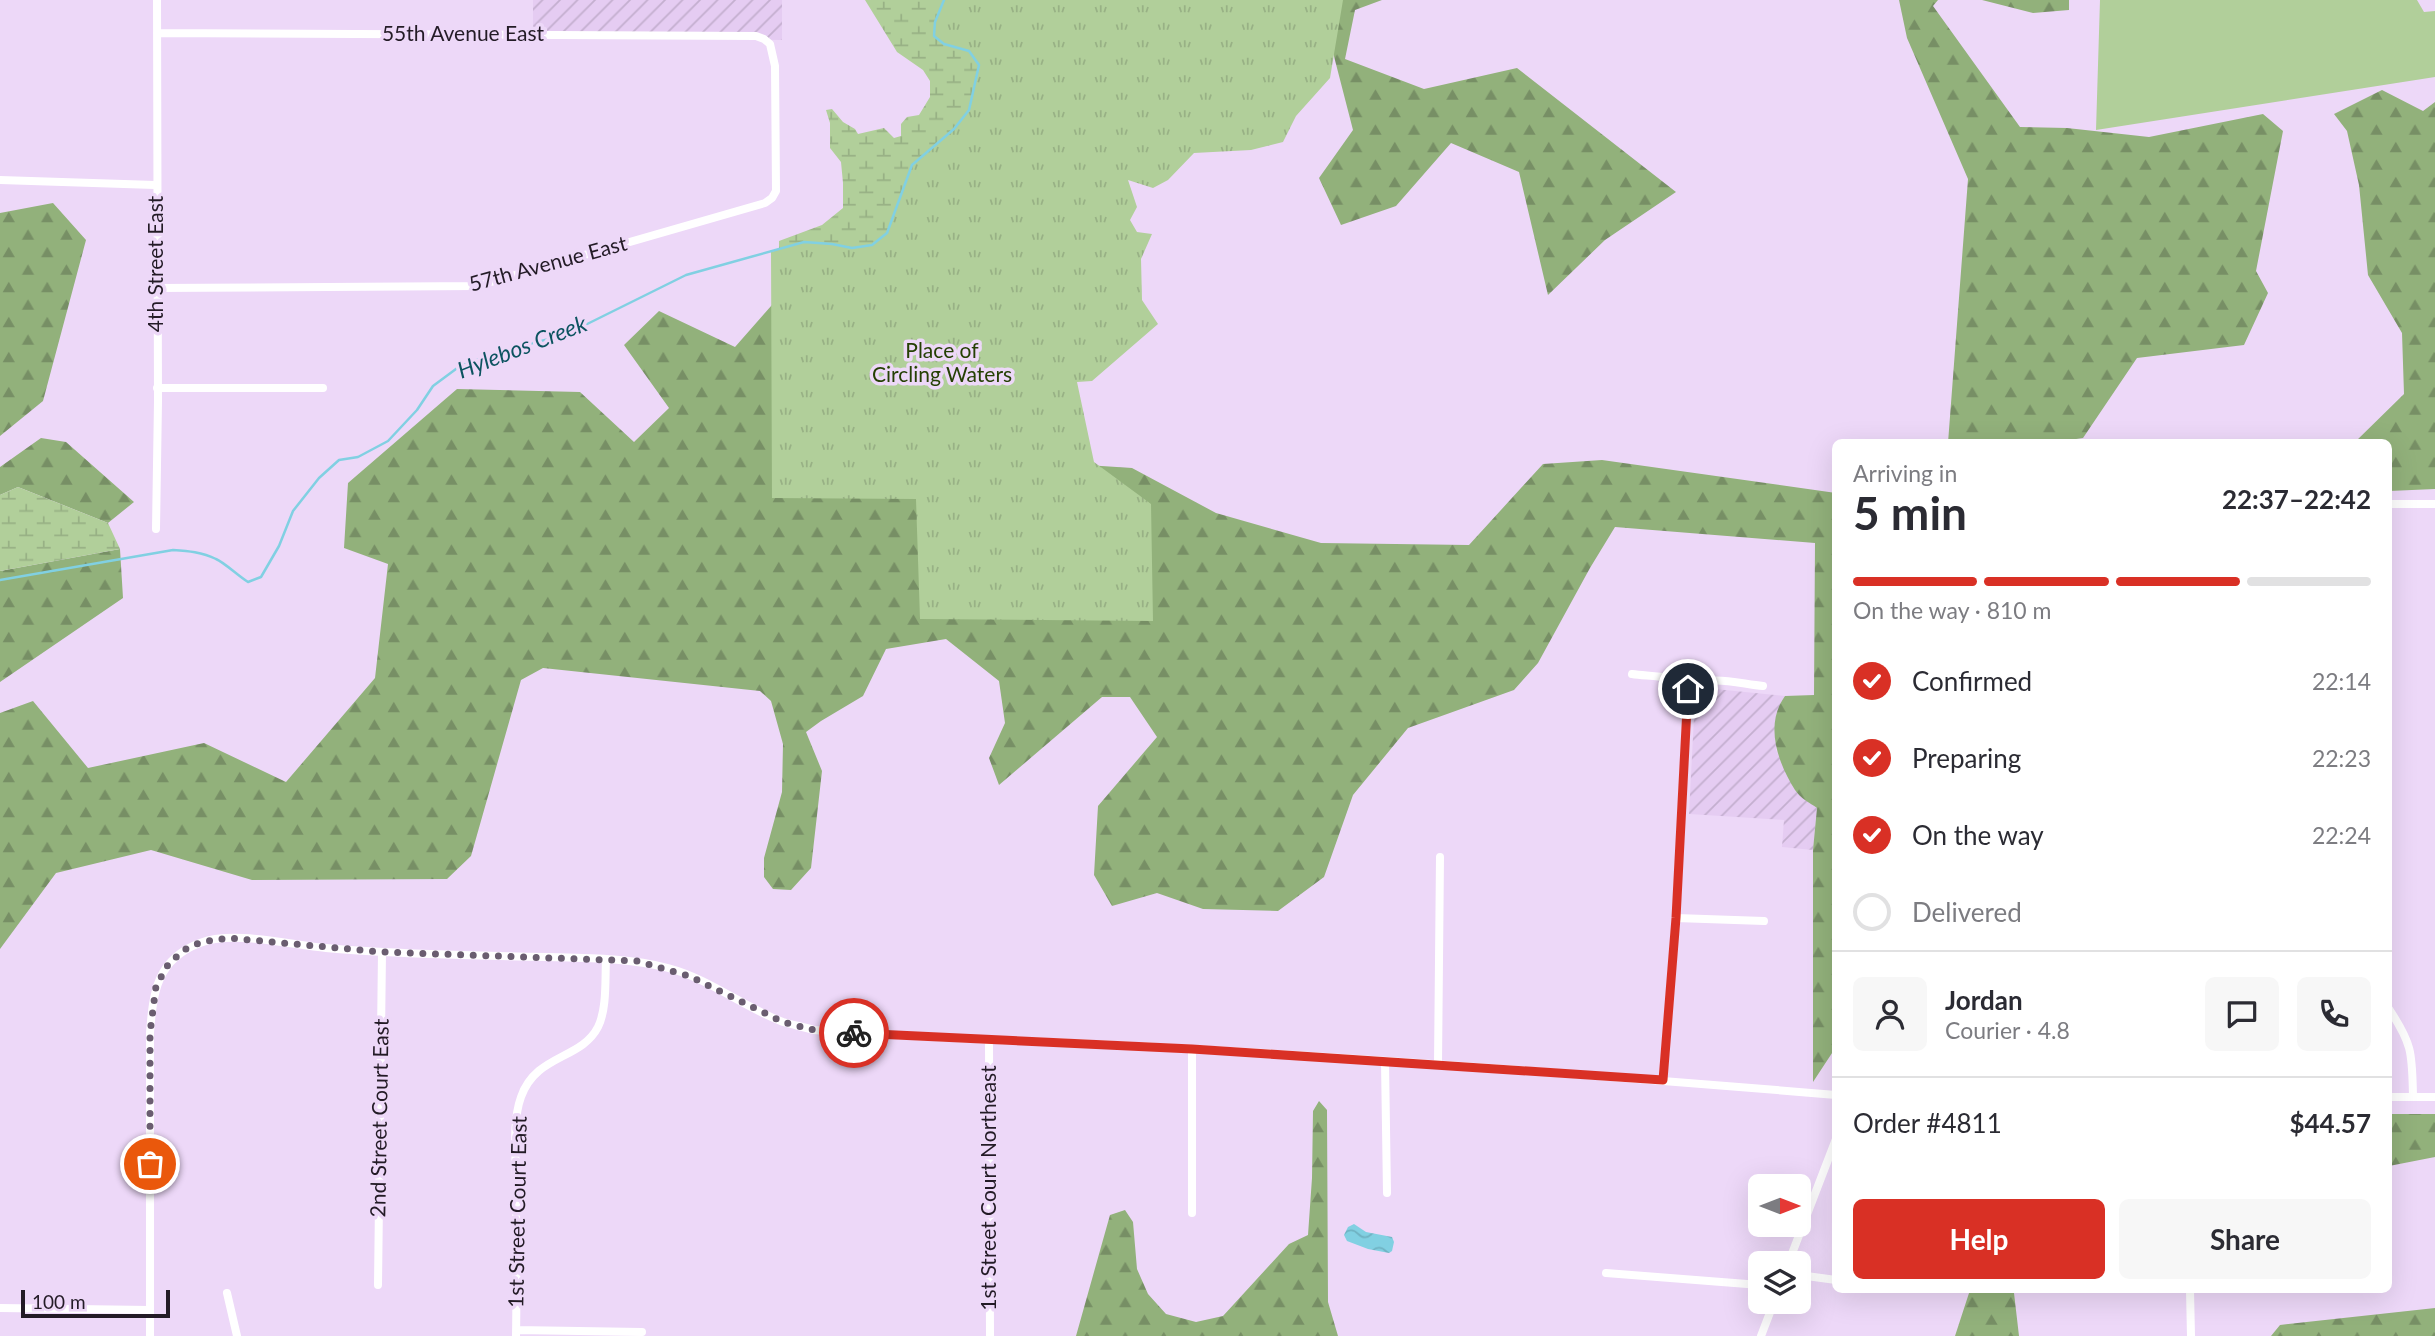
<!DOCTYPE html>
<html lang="en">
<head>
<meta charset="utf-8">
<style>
  :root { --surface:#fff; --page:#f7f7f7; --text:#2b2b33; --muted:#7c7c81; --line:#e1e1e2; --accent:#d93025 }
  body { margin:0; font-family:Lato,sans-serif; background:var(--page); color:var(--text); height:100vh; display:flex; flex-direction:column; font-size:26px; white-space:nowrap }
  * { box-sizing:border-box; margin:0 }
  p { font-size:23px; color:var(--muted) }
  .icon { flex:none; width:38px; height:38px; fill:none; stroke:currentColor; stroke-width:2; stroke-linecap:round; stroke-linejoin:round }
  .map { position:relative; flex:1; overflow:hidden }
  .panel { position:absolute; left:1832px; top:439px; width:560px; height:854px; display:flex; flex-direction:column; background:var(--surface); border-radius:10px; box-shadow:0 7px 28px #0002 }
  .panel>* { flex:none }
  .needle { width:46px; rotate:90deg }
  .tools { position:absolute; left:1748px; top:1174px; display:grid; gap:14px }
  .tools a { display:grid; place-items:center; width:63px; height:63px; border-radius:10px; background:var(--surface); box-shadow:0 7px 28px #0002; font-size:35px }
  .scale { position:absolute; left:21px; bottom:18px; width:149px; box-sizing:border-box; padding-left:7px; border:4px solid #231b26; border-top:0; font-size:19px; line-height:24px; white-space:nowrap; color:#231b26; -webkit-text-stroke:5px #edd8f8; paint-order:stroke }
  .pin { position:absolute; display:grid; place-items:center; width:60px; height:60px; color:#fff; margin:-30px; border:4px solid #fff; border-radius:50%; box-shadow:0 2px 7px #0007 }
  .courier { position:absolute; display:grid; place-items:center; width:70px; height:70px; margin:-35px; border:5px solid #d93025; border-radius:50%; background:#fff; color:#222; box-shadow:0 2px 9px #0007 }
  .summary em { font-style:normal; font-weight:700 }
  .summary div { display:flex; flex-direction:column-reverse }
  .summary { display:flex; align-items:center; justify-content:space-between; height:119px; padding:0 21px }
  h1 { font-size:46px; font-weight:700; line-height:52px }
  .bar { display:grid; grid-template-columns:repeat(4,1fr); gap:10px 7px; align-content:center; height:84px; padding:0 21px }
  .bar i { height:9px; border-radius:5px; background:var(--line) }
  .bar .active { background:var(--accent) }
  .bar p { grid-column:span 4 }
  .line { display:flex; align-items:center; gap:18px; padding:0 21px; border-top:2px solid var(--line) }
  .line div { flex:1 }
  .round { display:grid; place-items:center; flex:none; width:74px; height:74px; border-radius:10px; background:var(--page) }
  ol { padding:0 21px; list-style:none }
  li { display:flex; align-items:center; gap:21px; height:77px }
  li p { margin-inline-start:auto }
  li .icon { padding:7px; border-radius:50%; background:var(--accent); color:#fff; stroke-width:4 }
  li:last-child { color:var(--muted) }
  li i { width:38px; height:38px; border:4px solid var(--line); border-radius:50% }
  .action { display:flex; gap:14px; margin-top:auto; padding:14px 21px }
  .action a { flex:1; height:80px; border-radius:10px; background:var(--accent); color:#fff; font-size:28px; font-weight:700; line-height:80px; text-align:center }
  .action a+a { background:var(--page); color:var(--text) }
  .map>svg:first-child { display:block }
  .industrial { fill:url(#industrial-furrows) }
  .green { fill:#b1cf9a }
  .forest { fill:url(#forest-firs) }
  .wetland { fill:url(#wetland-marsh) }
  .park { fill:url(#park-tufts) }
  .water { fill:url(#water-waves) }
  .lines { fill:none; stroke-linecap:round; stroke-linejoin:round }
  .stream { stroke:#81d0e2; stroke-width:2.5 }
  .street { stroke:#fff; stroke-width:8 }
  .done { stroke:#6a5d70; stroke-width:7; stroke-dasharray:0 12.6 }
  .route { stroke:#d93025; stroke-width:9 }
  .labels { text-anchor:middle; stroke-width:7; stroke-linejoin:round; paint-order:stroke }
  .street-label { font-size:21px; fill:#231b26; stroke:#edd8f8 }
  .park-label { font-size:21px; fill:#254004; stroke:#edd8f8 }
  .water-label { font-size:23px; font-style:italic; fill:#0c5360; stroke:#edd8f8 }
</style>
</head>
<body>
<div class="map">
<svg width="2435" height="1336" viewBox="0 0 2435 1336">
  <defs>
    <pattern id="industrial-furrows" width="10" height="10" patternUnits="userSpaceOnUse" patternTransform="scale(1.75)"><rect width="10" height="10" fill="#e5ccf2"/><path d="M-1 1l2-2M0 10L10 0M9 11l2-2" fill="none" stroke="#c4afcf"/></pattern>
    <pattern id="forest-firs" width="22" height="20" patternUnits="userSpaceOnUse" patternTransform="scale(1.75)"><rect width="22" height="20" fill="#92b17b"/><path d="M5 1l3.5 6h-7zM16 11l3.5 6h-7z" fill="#778f65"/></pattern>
    <pattern id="wetland-marsh" width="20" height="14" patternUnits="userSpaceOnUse" patternTransform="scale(1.75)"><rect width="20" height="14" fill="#b1cf9a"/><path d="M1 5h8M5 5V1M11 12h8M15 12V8" fill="none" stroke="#98b185"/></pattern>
    <pattern id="park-tufts" width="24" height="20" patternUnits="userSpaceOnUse" patternTransform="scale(1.75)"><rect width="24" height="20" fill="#b1cf9a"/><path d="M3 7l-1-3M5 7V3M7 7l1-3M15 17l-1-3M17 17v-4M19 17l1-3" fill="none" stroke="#98b185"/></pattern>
    <pattern id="water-waves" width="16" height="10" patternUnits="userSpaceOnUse" patternTransform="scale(1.75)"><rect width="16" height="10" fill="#81d0e2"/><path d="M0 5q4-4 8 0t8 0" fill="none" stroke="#6fb2c2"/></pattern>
  </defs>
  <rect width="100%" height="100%" fill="#edd8f8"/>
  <path class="industrial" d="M 533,0 L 782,0 L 782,40 L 533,36 Z
    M 1705,688 L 1785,696 L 1780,704 L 1776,750 L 1797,793 L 1817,808 L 1813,850 L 1782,847 L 1784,820 L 1689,814 L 1695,698 L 1698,691 Z"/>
  <path class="green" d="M 2100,0 L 2417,0 L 2424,12 L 2435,11 L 2435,77 L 2096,130 Z"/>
  <path class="forest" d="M 1336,0 L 1382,0 L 1355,10 L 1345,59 L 1424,89 L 1517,68 L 1676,192 L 1605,240 L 1548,295 L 1519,172 L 1451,143 L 1396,206 L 1341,225 L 1319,178 L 1353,130 L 1329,37 Z
    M 1899,0 L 1938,0 L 1933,6 L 2020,127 L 2067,128 L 2149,137 L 2263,114 L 2283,131 L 2256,271 L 2268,293 L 2244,345 L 2137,358 L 2083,438 L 2049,443 L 1948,443 L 1968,179 L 1907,38 Z
    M 1982,0 L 2069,0 L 2069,10 L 2033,13 Z
    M 2382,90 L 2423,111 L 2435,102 L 2435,489 L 2389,491 L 2389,443 L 2354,443 L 2404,394 L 2402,333 L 2368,275 L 2359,185 L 2347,131 L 2334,114 Z
    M 53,203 L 86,240 L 43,401 L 0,436 L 0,213 Z
    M 794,280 L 1041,462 L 1132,468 L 1216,513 L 1321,543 L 1469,545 L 1543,464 L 1602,460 L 1836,493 L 1836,1047 L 1813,1082 L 1813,850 L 1817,808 C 1810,803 1800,798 1795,790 C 1778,763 1764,725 1785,696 L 1814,695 L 1815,543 L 1615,527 L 1590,568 L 1538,663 L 1514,690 L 1408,728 L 1353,795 L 1324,877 L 1278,911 L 1203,909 L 1157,893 L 1112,906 L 1094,875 L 1098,806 L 1157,737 L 1130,697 L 1102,697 L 999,785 L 989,758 L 1005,723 L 999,681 L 946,639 L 886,649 L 863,696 L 821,721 L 806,732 L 822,771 L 811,868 L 791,890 L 773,889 L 764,877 L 764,858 L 782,792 L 783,744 L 771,701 L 760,691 L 543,668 L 521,680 L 471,856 L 447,879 L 252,880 L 151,850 L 56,873 L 0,949 L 0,713 L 33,701 L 88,768 L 204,743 L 286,782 L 375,678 L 388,564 L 344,548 L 348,483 L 457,389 L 580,392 L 634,442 L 669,408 L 624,345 L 659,311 L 735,347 Z
    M 41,438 L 66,442 L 134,502 L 108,523 L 18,487 L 0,495 L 0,467 Z
    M 120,549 L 123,598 L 0,682 L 0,571 Z
    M 1319,1101 L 1327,1110 L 1328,1302 L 1338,1336 L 1076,1336 L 1110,1215 L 1125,1210 L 1133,1222 L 1137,1269 L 1148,1294 L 1166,1314 L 1196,1322 L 1223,1316 L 1289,1244 L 1308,1235 L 1312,1178 L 1313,1111 Z
    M 2389,1114 L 2435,1114 L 2435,1157 L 2389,1166 Z
    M 1970,1290 L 2016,1290 L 2014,1293 L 2019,1336 L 1955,1336 Z
    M 2435,1308 L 2435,1336 L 2271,1336 L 2280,1325 Z"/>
  <path class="wetland" d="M 865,0 L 1144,0 L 921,261 L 779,254 L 779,241 L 822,225 L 843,208 L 843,183 L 841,162 L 830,148 L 830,123 L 826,110 L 832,109 L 843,122 L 855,129 L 858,134 L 884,128 L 894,138 L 901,136 L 901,124 L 907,117 L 919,115 L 930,97 L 930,81 L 923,70 L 897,52 Z
    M 18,487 L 108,523 L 120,549 L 0,571 L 0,495 Z"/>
  <path class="park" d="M 944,0 L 1343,0 L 1330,78 L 1296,116 L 1283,142 L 1251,150 L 1194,153 L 1168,180 L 1153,188 L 1128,180 L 1137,207 L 1130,220 L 1137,232 L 1152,234 L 1141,259 L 1142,300 L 1158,324 L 1092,381 L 1077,382 L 1094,462 L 1151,504 L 1153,621 L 920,619 L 916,499 L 772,498 L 771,252 C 782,249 795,243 807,243 C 828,242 851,252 870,246 C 896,237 901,190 911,168 C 915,159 927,152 934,146 C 967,117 972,108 979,65 L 969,51 L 944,44 L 934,36 L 935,22 Z"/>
  <path class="water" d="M 1354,1224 L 1366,1232 L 1392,1237 L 1394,1242 L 1392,1251 L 1389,1253 L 1368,1249 L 1347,1241 L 1344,1235 L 1348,1227 Z"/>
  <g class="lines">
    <path class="stream" d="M 0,580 L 173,550 C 188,551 202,552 216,559 C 225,563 237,575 248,582 L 261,577 L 279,546 L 293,511 L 319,478 L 339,460 L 358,457 L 388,441 L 417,410 L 433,386 L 460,366 L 505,350 L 565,335 L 686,275 L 804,242 L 832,244 L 852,248 L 872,245 L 887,233 L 912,165 L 954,129 L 969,110 L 979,65 L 969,51 L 944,44 L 934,36 L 935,22 L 944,0"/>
    <path class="street" d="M 0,180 L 155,185
      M 156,288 L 477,286 L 765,203 L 772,198 L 776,191 L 775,66 L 770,44 L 764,39 L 756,36 L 157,33
      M 157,388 L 323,388
      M 2389,504 L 2435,504
      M 156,529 L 158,401 L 157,0
      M 1632,674 C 1651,677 1674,674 1688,689
      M 1688,689 C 1708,673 1739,684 1763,686
      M 1676,918 L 1764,921
      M 2389,1009 C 2413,1045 2412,1054 2413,1096
      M 989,1040 L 990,1336
      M 1385,1062 L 1387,1193
      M 1438,1064 L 1440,857
      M 1663,1080 L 1676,918 L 1688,689
      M 2389,1097 L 2435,1097
      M 1192,1213 L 1192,1049
      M 1788,1264 L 1836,1139
      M 1606,1273 L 1760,1285
      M 1799,1275 L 1836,1280
      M 378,1285 L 382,952
      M 2190,1290 L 2191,1336
      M 227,1293 L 237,1336
      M 0,1308 L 150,1310
      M 516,1330 L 642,1332
      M 150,1336 L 150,1033 C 153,992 157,959 200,943 C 233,930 291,945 326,948 C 345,950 364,951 384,952 C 438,955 493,956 548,957 C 588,958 629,958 668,968 C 710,979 743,1007 783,1022 C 793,1025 804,1027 814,1030 C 940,1039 1067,1042 1193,1049 C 1408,1061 1622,1077 1836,1095
      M 516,1336 C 517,1285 516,1233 516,1182 C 516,1155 512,1122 521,1097 C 536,1054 581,1060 598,1027 C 607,1009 605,980 606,959
      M 1761,1336 L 1774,1302"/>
  </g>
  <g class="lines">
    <path class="done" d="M 150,1164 L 150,1033 L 156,986 L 169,963 L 187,948 L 202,942 L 228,938 L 382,952 L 637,961 L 689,976 L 783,1022 L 814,1030 L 854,1033"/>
    <path class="route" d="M 854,1033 L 1192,1049 L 1663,1080 L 1676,918 L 1688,689"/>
  </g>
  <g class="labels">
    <g class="street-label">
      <text x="463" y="41">55th Avenue East</text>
      <text transform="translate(156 264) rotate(-90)" y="7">4th Street East</text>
      <text transform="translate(548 264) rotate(-15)" y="7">57th Avenue East</text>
      <text transform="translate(380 1118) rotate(-89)" y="7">2nd Street Court East</text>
      <text transform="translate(989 1188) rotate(-90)" y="7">1st Street Court Northeast</text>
      <text transform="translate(518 1212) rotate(-89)" y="7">1st Street Court East</text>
    </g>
    <g class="park-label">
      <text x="942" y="358">Place of<tspan x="942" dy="24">Circling Waters</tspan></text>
    </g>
    <g class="water-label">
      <text transform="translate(522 347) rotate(-21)" y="8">Hylebos Creek</text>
    </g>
  </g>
</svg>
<div class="tools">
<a><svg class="needle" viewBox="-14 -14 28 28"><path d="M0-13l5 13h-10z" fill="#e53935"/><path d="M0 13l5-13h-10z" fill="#7c7c81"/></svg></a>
<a><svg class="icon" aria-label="layers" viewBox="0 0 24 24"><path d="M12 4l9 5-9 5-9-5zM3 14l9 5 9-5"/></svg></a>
</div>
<div class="scale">100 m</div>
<div class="pin" style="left:150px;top:1164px;background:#ea580c"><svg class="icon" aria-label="bag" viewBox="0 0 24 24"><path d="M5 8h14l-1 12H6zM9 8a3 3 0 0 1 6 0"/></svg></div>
<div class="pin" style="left:1688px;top:689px;background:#1f2937"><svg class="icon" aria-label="home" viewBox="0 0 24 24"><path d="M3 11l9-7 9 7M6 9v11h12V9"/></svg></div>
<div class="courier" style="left:854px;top:1033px"><svg class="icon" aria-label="bike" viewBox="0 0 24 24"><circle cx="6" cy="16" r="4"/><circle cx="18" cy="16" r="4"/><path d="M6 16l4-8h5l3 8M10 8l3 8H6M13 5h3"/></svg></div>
<section class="panel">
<div class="summary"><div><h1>5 min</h1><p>Arriving in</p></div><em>22:37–22:42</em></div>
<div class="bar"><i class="active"></i><i class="active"></i><i class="active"></i><i></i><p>On the way · 810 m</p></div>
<ol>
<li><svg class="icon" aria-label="check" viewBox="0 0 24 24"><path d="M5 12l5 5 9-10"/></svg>Confirmed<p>22:14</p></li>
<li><svg class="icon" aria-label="check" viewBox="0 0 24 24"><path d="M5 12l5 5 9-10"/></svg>Preparing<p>22:23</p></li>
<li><svg class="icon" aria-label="check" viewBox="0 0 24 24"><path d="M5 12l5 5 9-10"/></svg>On the way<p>22:24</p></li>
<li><i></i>Delivered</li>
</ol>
<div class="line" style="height:126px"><a class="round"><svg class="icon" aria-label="person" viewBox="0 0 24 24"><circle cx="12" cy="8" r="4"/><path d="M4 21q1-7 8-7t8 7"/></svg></a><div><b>Jordan</b><p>Courier · 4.8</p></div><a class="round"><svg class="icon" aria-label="chat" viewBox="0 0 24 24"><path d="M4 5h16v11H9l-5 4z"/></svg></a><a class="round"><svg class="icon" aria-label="phone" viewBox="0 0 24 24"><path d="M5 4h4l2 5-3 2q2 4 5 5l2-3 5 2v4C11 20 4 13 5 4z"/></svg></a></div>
<div class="line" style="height:91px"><div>Order #4811</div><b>$44.57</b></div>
<div class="action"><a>Help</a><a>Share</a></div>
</section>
</div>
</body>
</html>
